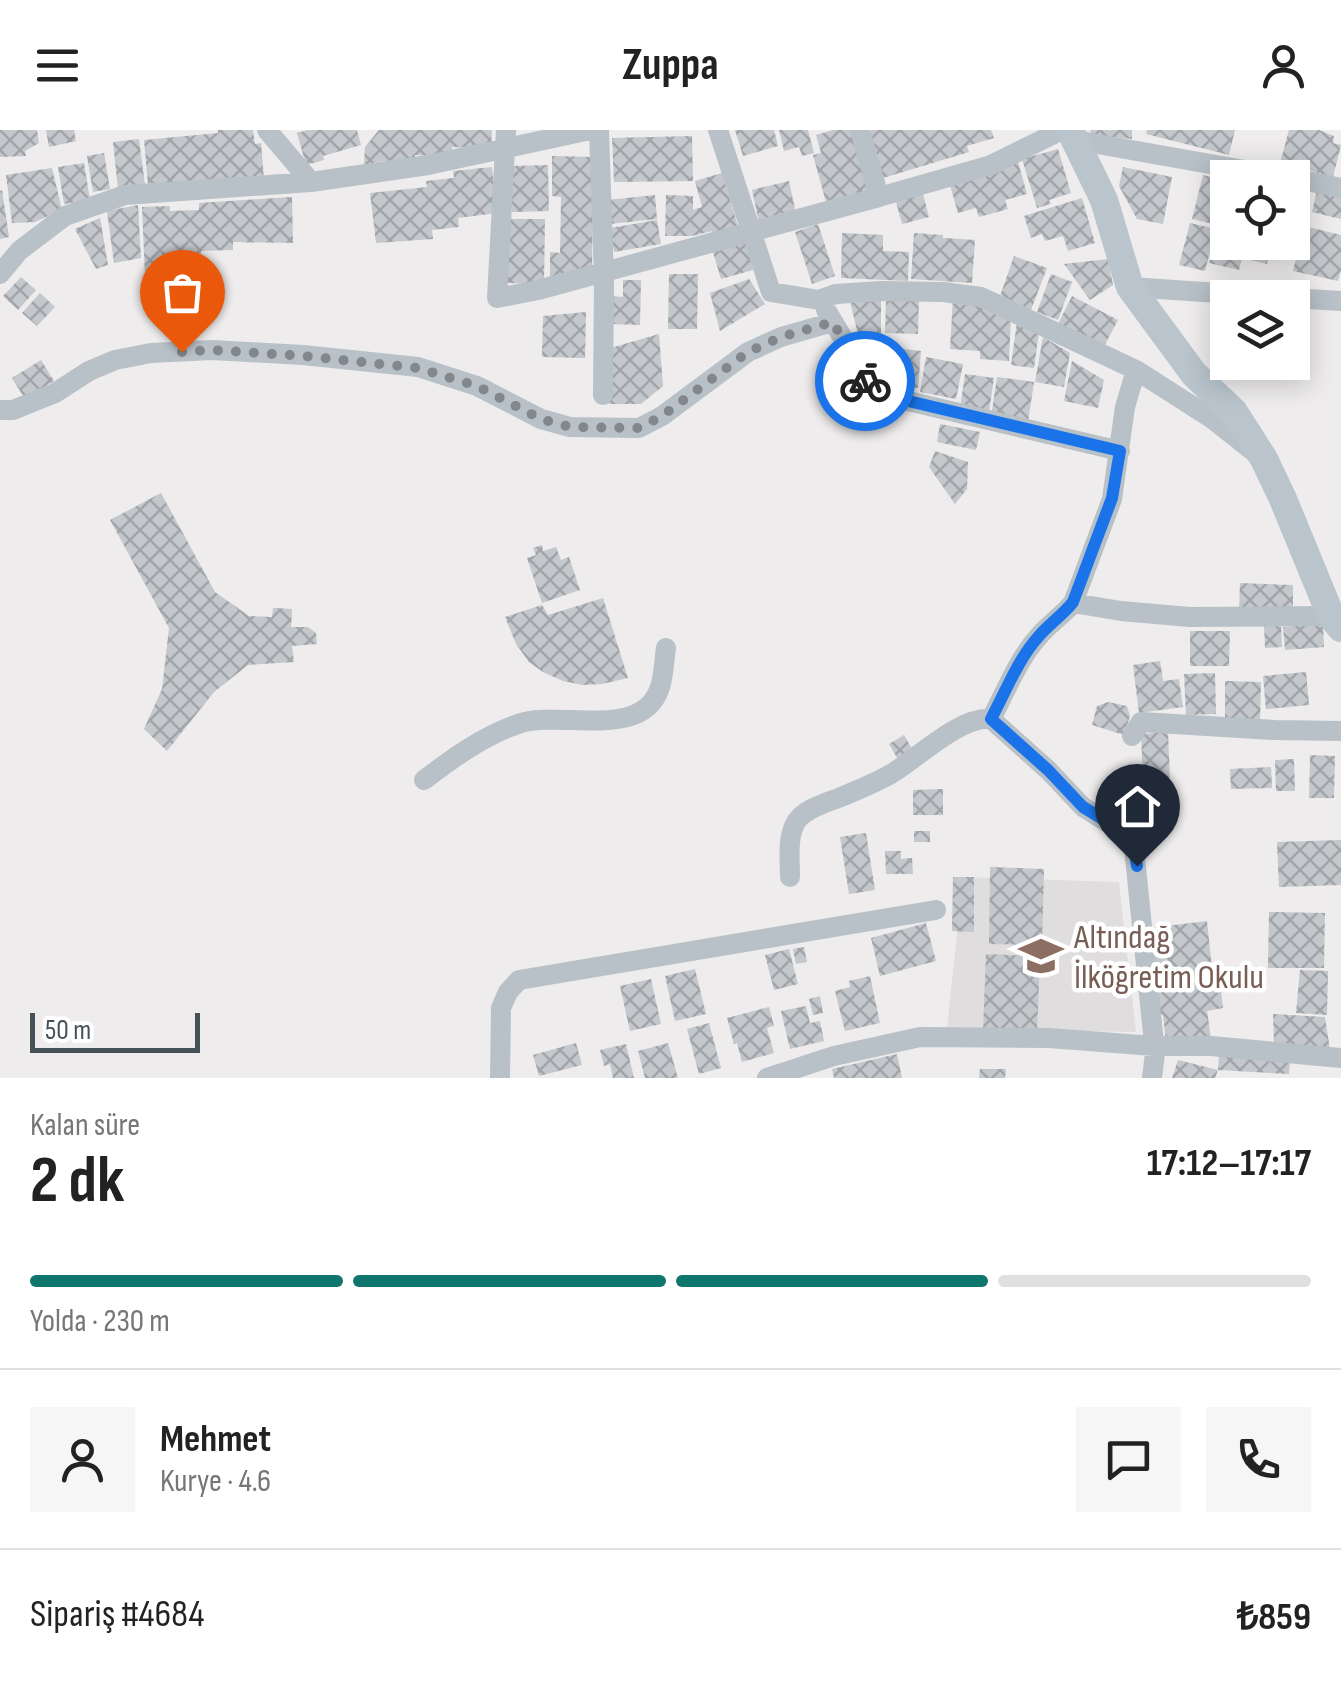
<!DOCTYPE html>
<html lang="tr">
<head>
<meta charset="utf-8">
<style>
  :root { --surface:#fff; --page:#f6f6f6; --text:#222; --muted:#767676; --line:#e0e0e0; --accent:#0f766e }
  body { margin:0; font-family:"Sofia Sans Condensed",sans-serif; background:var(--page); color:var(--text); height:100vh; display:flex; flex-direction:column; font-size:38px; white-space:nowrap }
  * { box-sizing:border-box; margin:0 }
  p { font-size:32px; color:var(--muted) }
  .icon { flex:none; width:55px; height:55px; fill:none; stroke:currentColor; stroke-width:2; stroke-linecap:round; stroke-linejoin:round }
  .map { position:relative; height:948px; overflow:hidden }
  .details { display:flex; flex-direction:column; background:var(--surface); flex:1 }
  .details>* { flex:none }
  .buttons { position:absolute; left:1210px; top:30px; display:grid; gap:20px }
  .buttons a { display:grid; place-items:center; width:100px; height:100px; border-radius:0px; background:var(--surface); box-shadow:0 5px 25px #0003; font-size:50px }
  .scale { position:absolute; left:30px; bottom:25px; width:170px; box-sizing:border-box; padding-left:10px; border:5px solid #465157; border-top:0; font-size:28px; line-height:35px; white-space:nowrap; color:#465157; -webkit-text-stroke:8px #fff; paint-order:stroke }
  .pin { position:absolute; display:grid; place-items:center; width:85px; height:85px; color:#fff; margin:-102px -42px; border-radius:50% 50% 50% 0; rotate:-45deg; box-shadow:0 0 10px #0007 }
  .pin .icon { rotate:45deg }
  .courier { position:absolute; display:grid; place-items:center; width:100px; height:100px; margin:-50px; border:8px solid #1a73e8; border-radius:50%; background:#fff; color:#222; box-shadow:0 2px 12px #0007 }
  .overview em { font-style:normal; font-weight:700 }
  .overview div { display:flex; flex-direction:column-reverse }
  .overview { display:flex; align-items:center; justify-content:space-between; height:170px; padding:0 30px }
  h1 { font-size:65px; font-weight:700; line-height:75px }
  .bar { display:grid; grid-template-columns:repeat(4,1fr); gap:15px 10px; align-content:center; height:120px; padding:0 30px }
  .bar i { height:12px; border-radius:8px; background:var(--line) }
  .bar .current { background:var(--accent) }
  .bar p { grid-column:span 4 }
  .line { display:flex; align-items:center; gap:25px; padding:0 30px; border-top:2px solid var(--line) }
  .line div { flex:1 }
  .round { display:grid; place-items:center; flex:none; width:105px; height:105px; border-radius:0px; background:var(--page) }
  header { display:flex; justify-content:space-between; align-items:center; height:130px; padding:0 30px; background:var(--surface); font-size:45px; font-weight:700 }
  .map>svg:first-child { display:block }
  .education { fill:#dfdddd }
  .building { fill:url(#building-cross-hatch) }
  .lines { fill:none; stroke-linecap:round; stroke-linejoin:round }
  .minor { stroke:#b8c1c7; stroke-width:20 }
  .secondary { stroke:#b9c4cc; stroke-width:28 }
  .done { stroke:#81878b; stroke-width:10; stroke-dasharray:0 18 }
  .route { stroke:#1a73e8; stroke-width:12 }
  .labels { text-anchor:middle; stroke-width:9; stroke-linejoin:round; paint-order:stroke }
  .education-label { font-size:35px; fill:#785e54; stroke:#fff; text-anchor:start }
</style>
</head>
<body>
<header><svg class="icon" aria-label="menu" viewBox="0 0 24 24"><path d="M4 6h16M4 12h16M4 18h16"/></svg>Zuppa<svg class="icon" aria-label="person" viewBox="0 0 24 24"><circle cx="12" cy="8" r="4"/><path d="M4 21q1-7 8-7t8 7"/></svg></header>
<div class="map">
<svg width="1341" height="948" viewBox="0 0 1341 948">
  <defs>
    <pattern id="building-cross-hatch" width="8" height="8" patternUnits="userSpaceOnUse" patternTransform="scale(2.5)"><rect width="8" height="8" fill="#c4c7cb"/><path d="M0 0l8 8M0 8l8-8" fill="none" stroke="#a1a4a8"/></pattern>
  </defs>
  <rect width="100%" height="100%" fill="#eeecec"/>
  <path class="education" d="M 963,747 L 1119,752 L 1136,902 L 947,899 Z"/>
  <path class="building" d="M 0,0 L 37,0 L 39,13 L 25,21 L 26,26 L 0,27 Z
    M 46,0 L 74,0 L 76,11 L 49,17 Z
    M 218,0 L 253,0 L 255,14 L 261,13 L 264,49 L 148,55 L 144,10 L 218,3 Z
    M 308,0 L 357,0 L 361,15 L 323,26 L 324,30 L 306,35 L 297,3 Z
    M 379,0 L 492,0 L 491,19 L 452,17 L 452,27 L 415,25 L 415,33 L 382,31 L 364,35 L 365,17 Z
    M 735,0 L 774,0 L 778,16 L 743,26 Z
    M 779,0 L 808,0 L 814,23 L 802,26 L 799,17 L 784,21 Z
    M 833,0 L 852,0 L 869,60 L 826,72 L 813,25 L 821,23 L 816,5 Z
    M 873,0 L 991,0 L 994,8 L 967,16 L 969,22 L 883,48 L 869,1 Z
    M 1090,0 L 1132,0 L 1132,9 L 1092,5 Z
    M 1147,0 L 1235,0 L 1229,25 L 1146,4 Z
    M 1289,0 L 1319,0 L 1334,6 L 1333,13 L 1341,15 L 1333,47 L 1308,40 L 1307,44 L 1279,37 Z
    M 692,6 L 693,51 L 614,52 L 612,8 Z
    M 139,9 L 145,55 L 118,59 L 113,12 Z
    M 1058,19 L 1071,63 L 1049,70 L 1051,74 L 1037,78 L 1022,29 Z
    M 104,23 L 110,59 L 93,62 L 87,26 Z
    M 552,26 L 593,27 L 592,141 L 550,150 L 550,122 L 560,123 L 561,67 L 552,66 Z
    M 1018,32 L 1027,64 L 1005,70 L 1008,79 L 979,87 L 976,78 L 958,83 L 949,52 Z
    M 84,33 L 90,70 L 64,74 L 58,37 Z
    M 548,35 L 549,81 L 512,82 L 511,36 Z
    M 492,37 L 497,83 L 458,88 L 459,97 L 432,100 L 433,109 L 376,113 L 370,63 L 427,57 L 426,51 L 454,48 L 453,41 Z
    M 1123,37 L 1172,47 L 1163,94 L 1137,89 L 1119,56 Z
    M 52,38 L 62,80 L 35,92 L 12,93 L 6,45 Z
    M 722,43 L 738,96 L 712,104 L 712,101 L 692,106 L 665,106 L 666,65 L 693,66 L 693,80 L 702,77 L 695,51 Z
    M 1203,45 L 1228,51 L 1217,95 L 1192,89 Z
    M 789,51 L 796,84 L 759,92 L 752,60 Z
    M 1318,55 L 1341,61 L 1341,89 L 1312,82 Z
    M 2,60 L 9,107 L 0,109 L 0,61 Z
    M 922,60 L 929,87 L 902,94 L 895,68 Z
    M 655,65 L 657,89 L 609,94 L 607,70 Z
    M 292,67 L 293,113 L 233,112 L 233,120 L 201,121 L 201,135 L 172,136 L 173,146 L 145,147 L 142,77 L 170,76 L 170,81 L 199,80 L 199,73 Z
    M 1082,68 L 1095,113 L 1068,121 L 1063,106 L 1045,111 L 1042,104 L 1031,108 L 1024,86 Z
    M 1226,68 L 1228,112 L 1273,112 L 1267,134 L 1242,128 L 1239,140 L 1209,133 Z
    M 138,75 L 141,128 L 114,133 L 107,81 Z
    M 100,88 L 108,135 L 96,139 L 75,99 Z
    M 508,89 L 545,89 L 544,154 L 507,153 Z
    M 657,90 L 661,114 L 614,122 L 610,98 Z
    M 1190,93 L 1216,99 L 1205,141 L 1179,135 Z
    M 818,94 L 835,146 L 812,154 L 795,102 Z
    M 1304,96 L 1341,105 L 1341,140 L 1338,151 L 1293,141 Z
    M 842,103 L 883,105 L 883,121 L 909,122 L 908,151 L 841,148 Z
    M 914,103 L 943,105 L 943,108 L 975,110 L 972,153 L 911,149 Z
    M 746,113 L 753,140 L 721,149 L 713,122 Z
    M 1014,126 L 1047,138 L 1031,180 L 999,169 Z
    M 1108,129 L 1113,155 L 1090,170 L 1064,134 Z
    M 669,144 L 698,144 L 697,199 L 668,199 Z
    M 1051,144 L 1072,152 L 1058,190 L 1037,182 Z
    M 21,147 L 36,160 L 18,180 L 3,166 Z
    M 749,149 L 765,174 L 720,201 L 710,163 Z
    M 623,150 L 641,150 L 640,195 L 610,194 L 611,166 L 623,167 Z
    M 40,163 L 55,177 L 37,196 L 22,183 Z
    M 886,166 L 919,167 L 918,204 L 885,203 Z
    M 1072,166 L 1118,190 L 1101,222 L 1056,198 Z
    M 953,167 L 1011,187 L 1009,231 L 980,229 L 980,221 L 950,219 Z
    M 849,168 L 881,169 L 881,213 L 860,212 Z
    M 586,182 L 585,228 L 542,227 L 543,186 Z
    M 1017,192 L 1039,202 L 1034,238 L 1011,235 Z
    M 659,204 L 663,256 L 641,274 L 609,274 L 607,219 Z
    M 1043,207 L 1070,223 L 1064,257 L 1035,252 Z
    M 885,217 L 921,221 L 918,258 L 882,256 Z
    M 926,227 L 963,234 L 956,269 L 920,262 Z
    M 41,230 L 54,251 L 25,269 L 12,248 Z
    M 1072,231 L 1104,250 L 1098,278 L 1064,271 Z
    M 965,244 L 994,248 L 989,282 L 960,278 Z
    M 997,247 L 1034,252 L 1028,292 L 991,287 Z
    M 940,294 L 980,302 L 976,320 L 937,312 Z
    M 935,321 L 968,332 L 967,359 L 955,374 L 929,337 Z
    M 161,363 L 215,462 L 249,486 L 272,487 L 273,478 L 292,479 L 291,497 L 308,497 L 316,503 L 317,514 L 292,516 L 294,532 L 248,535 L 214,562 L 167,621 L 144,599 L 162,559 L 169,498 L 110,390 Z
    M 542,415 L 543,421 L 556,417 L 561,430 L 569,427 L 580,460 L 542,473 L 527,428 L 536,425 L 533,418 Z
    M 1240,453 L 1293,455 L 1293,484 L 1239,483 Z
    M 603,468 L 628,548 L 602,554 L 583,555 L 563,551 L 543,542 L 529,532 L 516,514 L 505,487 L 542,475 L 548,485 Z
    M 1323,494 L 1324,517 L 1285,520 L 1283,497 Z
    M 1281,495 L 1282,517 L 1265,518 L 1264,496 Z
    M 1190,501 L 1230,501 L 1229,536 L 1190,536 Z
    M 1160,531 L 1163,551 L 1179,549 L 1183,577 L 1139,583 L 1133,535 Z
    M 1306,542 L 1309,575 L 1266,579 L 1263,546 Z
    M 1215,543 L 1216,584 L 1186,585 L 1184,544 Z
    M 1225,551 L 1261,552 L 1260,594 L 1225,594 Z
    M 1108,572 L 1127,576 L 1130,586 L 1124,605 L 1092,595 L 1097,576 Z
    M 1168,602 L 1170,648 L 1143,649 L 1141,604 Z
    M 904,605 L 915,624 L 900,633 L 889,614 Z
    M 1310,625 L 1335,626 L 1334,668 L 1309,668 Z
    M 1294,629 L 1295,661 L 1276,661 L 1275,630 Z
    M 1271,637 L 1272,658 L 1231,659 L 1230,639 Z
    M 943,659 L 943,685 L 913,685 L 913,660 Z
    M 914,701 L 930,701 L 930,712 L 914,712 Z
    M 866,703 L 875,760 L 849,764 L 840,707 Z
    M 1341,710 L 1341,755 L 1279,757 L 1277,712 Z
    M 885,721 L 901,721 L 901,729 L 912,728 L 913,744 L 886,744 Z
    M 990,737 L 1044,739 L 1042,815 L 989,814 Z
    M 953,747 L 974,747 L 974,802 L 952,801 Z
    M 1269,782 L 1325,783 L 1324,838 L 1268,838 Z
    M 1207,791 L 1212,838 L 1218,837 L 1223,878 L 1207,881 L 1211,908 L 1166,912 L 1163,885 L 1157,885 L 1149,798 Z
    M 926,793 L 936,831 L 880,846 L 871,808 Z
    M 804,817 L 807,832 L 796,834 L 793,819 Z
    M 789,819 L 798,854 L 774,860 L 765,825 Z
    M 986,824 L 1040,826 L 1037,904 L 983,902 Z
    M 695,839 L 706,884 L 675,891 L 665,846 Z
    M 1300,840 L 1328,841 L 1327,885 L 1296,883 Z
    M 870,846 L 880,893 L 845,901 L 835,861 L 850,857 L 849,851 Z
    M 651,849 L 661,894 L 630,901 L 620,856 Z
    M 820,866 L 823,883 L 813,885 L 809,869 Z
    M 806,876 L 810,893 L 820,891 L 824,911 L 790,919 L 781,881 Z
    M 769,877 L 774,896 L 767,898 L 774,923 L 742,932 L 737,913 L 734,914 L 727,888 Z
    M 1273,884 L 1325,887 L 1330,920 L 1274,914 Z
    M 709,893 L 721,938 L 699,944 L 687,899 Z
    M 576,913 L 582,935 L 539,946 L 533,925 Z
    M 668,913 L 678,948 L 645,948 L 638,921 Z
    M 626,914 L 634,948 L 613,948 L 610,934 L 604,936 L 600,920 Z
    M 897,924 L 902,948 L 834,948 L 832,939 Z
    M 1219,925 L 1290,929 L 1289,944 L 1218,940 Z
    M 1178,930 L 1218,940 L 1215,948 L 1172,948 Z
    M 980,939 L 1006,939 L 1005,948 L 979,948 Z"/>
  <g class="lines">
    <path class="minor" d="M 267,0 L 311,52 L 428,35 L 590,0
      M 506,0 L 497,168 L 538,160 L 879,67 L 860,0
      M 599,0 L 604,150 L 603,265
      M 718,0 L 771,162 L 819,170 L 836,164 L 881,161 L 943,162 L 981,167 L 1136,240 L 1211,288 L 1254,322
      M 1075,10 L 1289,48
      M 1292,48 L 1341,58
      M 879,67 L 991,35 L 1062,0
      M 0,144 L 19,121 L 65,86 L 125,65 L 311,52
      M 1130,157 L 1292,168
      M 1292,168 L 1341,171
      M 826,180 L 844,210 L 870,262 L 1120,321
      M 0,280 L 13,280 L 55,263 L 89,241 L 115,230 L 151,223 L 212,220 L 303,225 L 418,237 L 477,256 L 541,289 L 570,297 L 639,298 L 662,286 L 748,222 L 781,207 L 833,192
      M 1073,473 L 1121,481 L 1190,487 L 1331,486
      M 991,589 L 1048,640 L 1083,677 L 1121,701 L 1134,718 L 1155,923 L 1152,948
      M 1132,606 L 1141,592 L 1274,600 L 1341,601
      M 424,650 C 453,628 483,606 518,594 C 559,579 643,612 660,557 C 664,545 664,530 666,518
      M 790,747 C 790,729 786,701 800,687 C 810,677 828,672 841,667 C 858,660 875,653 891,644 C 918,628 960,586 991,589 C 1006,561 1018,529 1039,506 C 1049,494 1063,485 1073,473 L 1112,369 L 1125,277 L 1136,240
      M 500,948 L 501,878 L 508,862 L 519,850 L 936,780
      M 767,948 L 834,926 L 920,907 L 1049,908 L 1154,916 L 1211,916 L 1341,928"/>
    <path class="secondary" d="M 1070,0 L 1104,70 L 1130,157 L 1194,244 L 1234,282 L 1264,329 L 1283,369 L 1331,486 L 1341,498"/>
  </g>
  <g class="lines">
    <path class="done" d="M 182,222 L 212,220 L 304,226 L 418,238 L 477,256 L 541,289 L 570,297 L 639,298 L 662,286 L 748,222 L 781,207 L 833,192 L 865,251"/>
    <path class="route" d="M 865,251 L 870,262 L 1120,321 L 1112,368 L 1073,472 C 1063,485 1049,494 1039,506 C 1018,529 1006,561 991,589 L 1048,640 L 1083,677 L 1121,700 L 1134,718 L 1137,736"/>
  </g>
  <defs>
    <g id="school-bare" transform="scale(3.45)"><path d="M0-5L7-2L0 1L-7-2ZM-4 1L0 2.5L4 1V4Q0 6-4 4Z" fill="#8d6e63" stroke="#fff" stroke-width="2.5" paint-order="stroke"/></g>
  </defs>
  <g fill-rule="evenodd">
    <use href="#school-bare" x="1041" y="826"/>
  </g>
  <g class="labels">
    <g class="education-label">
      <text x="1074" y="818">Altındağ<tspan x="1074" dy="40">İlköğretim Okulu</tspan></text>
    </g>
  </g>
</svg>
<div class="buttons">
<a><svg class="icon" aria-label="locate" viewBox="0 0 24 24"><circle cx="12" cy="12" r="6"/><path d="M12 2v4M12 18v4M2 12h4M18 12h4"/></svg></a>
<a><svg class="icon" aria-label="layers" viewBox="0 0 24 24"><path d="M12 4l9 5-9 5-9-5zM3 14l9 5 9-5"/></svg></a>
</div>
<div class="scale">50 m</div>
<div class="pin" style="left:182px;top:222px;background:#ea580c"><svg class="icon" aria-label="bag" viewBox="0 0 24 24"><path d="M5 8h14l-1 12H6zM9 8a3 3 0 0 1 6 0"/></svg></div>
<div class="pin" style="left:1137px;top:736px;background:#1f2937"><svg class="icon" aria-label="home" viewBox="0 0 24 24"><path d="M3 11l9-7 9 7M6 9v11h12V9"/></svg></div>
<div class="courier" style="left:865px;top:251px"><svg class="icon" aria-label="bike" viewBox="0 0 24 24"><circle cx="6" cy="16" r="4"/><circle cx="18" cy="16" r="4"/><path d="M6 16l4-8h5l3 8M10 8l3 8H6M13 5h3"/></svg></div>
</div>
<section class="details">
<div class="overview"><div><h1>2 dk</h1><p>Kalan süre</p></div><em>17:12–17:17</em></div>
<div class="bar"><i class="current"></i><i class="current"></i><i class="current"></i><i></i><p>Yolda · 230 m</p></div>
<div class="line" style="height:180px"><a class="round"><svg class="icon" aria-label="person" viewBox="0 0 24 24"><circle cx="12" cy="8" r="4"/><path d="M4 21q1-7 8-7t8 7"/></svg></a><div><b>Mehmet</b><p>Kurye · 4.6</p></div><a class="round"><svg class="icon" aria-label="chat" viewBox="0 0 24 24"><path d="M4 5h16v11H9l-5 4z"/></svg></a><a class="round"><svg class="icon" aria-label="phone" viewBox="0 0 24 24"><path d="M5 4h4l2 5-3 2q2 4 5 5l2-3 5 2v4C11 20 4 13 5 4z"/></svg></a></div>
<div class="line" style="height:130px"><div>Sipariş #4684</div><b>₺859</b></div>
</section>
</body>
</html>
